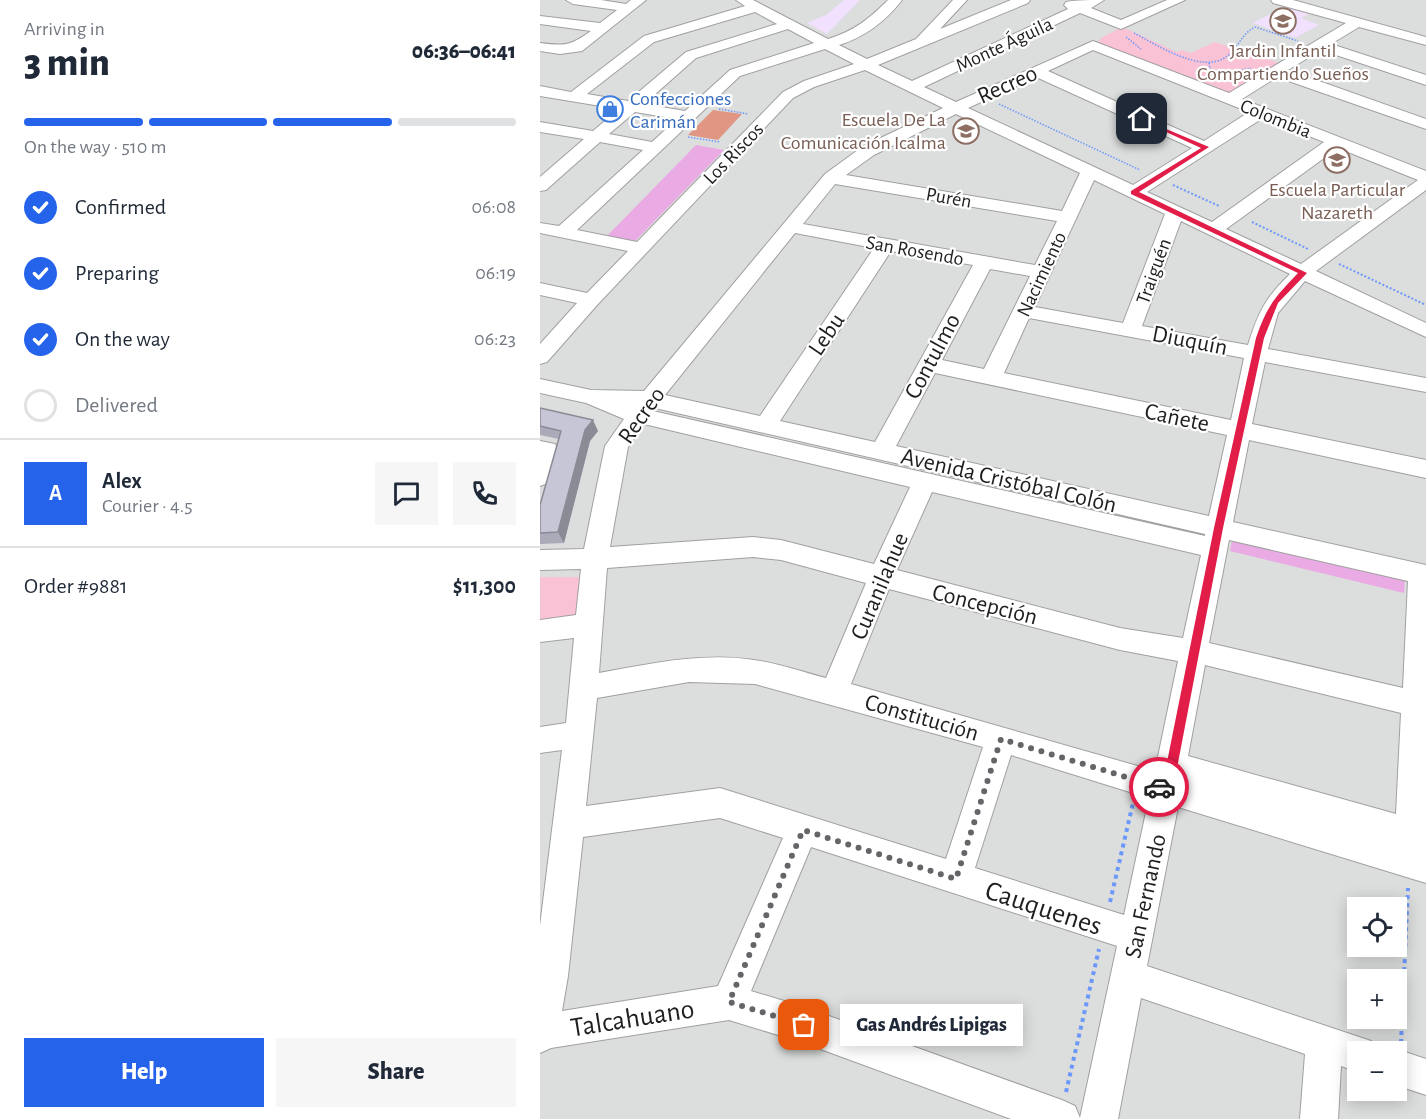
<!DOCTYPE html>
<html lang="en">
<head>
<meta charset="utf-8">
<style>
  :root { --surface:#fff; --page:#f6f6f7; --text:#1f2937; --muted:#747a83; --line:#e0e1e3; --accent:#2563eb }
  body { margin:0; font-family:"Alegreya Sans",sans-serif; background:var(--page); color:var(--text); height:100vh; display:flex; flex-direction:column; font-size:22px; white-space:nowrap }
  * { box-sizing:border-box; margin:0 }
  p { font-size:20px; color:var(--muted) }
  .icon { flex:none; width:33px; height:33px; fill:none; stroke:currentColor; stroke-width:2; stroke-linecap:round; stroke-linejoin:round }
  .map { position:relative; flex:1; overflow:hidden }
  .sheet { display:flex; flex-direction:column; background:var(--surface); width:540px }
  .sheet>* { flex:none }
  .controls { position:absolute; left:807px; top:897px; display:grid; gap:12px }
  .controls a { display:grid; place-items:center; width:60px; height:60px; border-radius:0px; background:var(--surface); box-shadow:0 3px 15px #0003; font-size:30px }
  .pin { position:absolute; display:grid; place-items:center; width:51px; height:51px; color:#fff; margin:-26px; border-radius:12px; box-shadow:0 3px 9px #0006 }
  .courier { position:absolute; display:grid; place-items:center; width:60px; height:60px; margin:-30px; border:4px solid #e11d48; border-radius:50%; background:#fff; color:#222; box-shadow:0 2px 8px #0007 }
  .bubble { position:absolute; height:42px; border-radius:0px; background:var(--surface); box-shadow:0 3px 15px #0003; font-size:20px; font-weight:800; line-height:42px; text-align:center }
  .summary em { font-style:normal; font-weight:800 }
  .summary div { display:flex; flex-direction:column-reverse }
  .summary { display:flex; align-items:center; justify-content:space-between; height:102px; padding:0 24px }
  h1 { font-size:39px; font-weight:800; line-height:45px }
  .bar { display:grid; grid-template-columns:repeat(4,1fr); gap:9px 6px; align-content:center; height:72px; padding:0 24px }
  .bar i { height:8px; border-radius:4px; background:var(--line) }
  .bar .active { background:var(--accent) }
  .bar p { grid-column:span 4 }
  .line { display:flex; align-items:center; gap:15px; padding:0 24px; border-top:2px solid var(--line) }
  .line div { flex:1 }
  .round { display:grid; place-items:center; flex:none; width:63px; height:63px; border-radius:0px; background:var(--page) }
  ol { padding:0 24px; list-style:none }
  li { display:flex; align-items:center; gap:18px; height:66px }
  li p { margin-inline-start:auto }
  li .icon { padding:6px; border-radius:50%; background:var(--accent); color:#fff; stroke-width:4 }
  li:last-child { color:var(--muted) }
  li i { width:33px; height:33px; border:3px solid var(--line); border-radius:50% }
  .primary-button { display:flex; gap:12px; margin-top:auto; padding:12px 24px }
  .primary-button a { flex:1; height:69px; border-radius:0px; background:var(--accent); color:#fff; font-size:24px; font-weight:800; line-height:69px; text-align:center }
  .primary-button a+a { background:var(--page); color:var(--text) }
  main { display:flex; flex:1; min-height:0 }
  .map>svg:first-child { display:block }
  .residential { fill:#dcdddd; fill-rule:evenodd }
  .education { fill:#f2e0ff }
  .grass { fill:#eaabe4 }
  .park { fill:#fac3d5 }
  .pitch { fill:#e09683 }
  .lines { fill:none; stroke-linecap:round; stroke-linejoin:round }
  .minor-casing { stroke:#a0a0a0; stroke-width:2 }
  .path-far2 { stroke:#6c98fb; stroke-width:1.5; stroke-dasharray:1.5 1.5; stroke-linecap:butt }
  .path-far1 { stroke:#6c98fb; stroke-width:2; stroke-dasharray:2 2; stroke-linecap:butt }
  .path { stroke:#6c98fb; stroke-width:4; stroke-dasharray:4 4; stroke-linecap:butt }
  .minor { fill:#fff; fill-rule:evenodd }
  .wall { fill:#aaaab9 }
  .shaded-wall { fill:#8b8b96 }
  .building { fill:#c6c6d7; stroke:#8b8b96; stroke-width:1.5 }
  .route { fill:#e11d48 }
  .done { stroke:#656468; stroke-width:6; stroke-dasharray:0 10.8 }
  .labels { text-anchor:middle; stroke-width:4.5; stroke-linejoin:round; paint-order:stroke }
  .far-street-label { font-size:20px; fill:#1f1f1f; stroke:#fff }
  .far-education-label { font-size:20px; fill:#785e54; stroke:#fff }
  .far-shop-label { font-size:20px; fill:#366cbe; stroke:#fff; text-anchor:start }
  .street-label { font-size:24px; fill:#1f1f1f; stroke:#fff }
  .near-street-label { font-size:28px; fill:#1f1f1f; stroke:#fff }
</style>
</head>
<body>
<main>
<section class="sheet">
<div class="summary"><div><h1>3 min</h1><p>Arriving in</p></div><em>06:36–06:41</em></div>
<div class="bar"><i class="active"></i><i class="active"></i><i class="active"></i><i></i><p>On the way · 510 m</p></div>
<ol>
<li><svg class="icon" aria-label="check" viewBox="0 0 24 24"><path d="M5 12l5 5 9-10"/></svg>Confirmed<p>06:08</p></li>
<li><svg class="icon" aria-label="check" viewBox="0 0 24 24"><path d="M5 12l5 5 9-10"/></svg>Preparing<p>06:19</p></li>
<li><svg class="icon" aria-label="check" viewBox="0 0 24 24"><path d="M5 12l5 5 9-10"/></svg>On the way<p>06:23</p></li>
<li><i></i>Delivered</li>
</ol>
<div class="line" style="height:108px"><b class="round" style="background:var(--accent);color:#fff">A</b><div><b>Alex</b><p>Courier · 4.5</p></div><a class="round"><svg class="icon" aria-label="chat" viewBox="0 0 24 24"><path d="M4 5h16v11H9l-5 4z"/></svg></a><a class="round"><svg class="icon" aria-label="phone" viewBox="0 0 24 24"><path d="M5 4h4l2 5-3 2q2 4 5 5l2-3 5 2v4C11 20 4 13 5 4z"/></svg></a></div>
<div class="line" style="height:78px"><div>Order #9881</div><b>$11,300</b></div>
<div class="primary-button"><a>Help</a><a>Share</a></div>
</section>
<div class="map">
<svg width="886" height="1119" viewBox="0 0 886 1119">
  <rect width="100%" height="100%" fill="#e8e5f0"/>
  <path class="residential" d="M 0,0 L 886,0 L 886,1119 L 0,1119 ZM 818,908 L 856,908 L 856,946 L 818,946 ZM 818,980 L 856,980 L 856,1018 L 818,1018 ZM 818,1052 L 856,1052 L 856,1090 L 818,1090 Z"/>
  <path class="education" d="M 304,0 L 320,0 L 287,34 L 267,23 L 286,15 Z
    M 750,4 L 772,12 L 761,18 L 779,25 L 755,38 L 713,23 Z"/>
  <path class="grass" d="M 156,145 L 184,150 L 93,243 L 65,238 Z
    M 692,540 L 865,580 L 864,593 L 690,551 Z"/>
  <path class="park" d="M 582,27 L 637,52 L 641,50 L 651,53 L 675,42 L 745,65 L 690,96 L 557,44 L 561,38 Z
    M 0,577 L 42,577 L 34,625 L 0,629 Z"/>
  <path class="pitch" d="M 173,110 L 202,114 L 178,140 L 148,135 Z"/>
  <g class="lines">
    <g class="minor-casing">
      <path id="minor" d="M 26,0 L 61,0 L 86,4 L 91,0 L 106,0 L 42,51 L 20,54 L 0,51 L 0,43 C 25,46 30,46 51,31 L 0,24 L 0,16 L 60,23 L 77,10 L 33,4 Z
        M 196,0 L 213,0 L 288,39 C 314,31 329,19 348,0 L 362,0 C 345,22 325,37 299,45 L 327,59 L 376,39 L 413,0 L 427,0 L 400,29 L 471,0 L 490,0 L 488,3 L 338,65 L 372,81 L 528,9 L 524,5 L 526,2 C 536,0 553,0 564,0 L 551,8 L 581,20 L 627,0 L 645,0 L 581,29 L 540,13 L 384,87 L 416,102 L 553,41 L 689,93 L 806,23 L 733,3 L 731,0 L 753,0 L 886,37 L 886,45 L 819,27 L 791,44 L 886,75 L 886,85 L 781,50 L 748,70 L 886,119 L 886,129 L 737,77 L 702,99 L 886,171 L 886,190 L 776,271 L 886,323 L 886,337 L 765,281 L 738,313 L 728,349 L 886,378 L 886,392 L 725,362 L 712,424 L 886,460 L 886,478 L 709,440 L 693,522 L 886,565 L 886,883 L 638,807 L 607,966 L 831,1041 L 835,1052 L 818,1052 L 818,1072 L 801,1066 L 798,1119 L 760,1119 L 765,1054 L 601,998 L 578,1119 L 471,1119 L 264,1043 L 189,1020 L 11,1048 L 0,1053 L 0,926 L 22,750 L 0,753 L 0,727 L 26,723 L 34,638 L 0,642 L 0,620 L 36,615 L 41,569 L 0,570 L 0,550 L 44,549 L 65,446 L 84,419 L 46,403 L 0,393 L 0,379 L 51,390 L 104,391 L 285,174 L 322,147 L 403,108 L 325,70 L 274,87 L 253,98 L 58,304 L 7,362 L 0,364 L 0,344 L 37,303 L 0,295 L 0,283 L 47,293 L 88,251 L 0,233 L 0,223 L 19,226 L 103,150 L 60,142 L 6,190 L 0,191 L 0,177 L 44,139 L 0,132 L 0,122 L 53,131 L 79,109 L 0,96 L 0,86 L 31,92 L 104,36 L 205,6 ZM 215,12 L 237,24 L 146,52 L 88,101 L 47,94 L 114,42 ZM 248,29 L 274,43 L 190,70 L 145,111 L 104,104 L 156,58 ZM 285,49 L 314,64 L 264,81 L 243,92 L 97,242 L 37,230 L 200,76 ZM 553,50 L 709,112 L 664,141 L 508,71 ZM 496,77 L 652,148 L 593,185 L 428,108 ZM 95,112 L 137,119 L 112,142 L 69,134 ZM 416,114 L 540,173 L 522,211 L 306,175 L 334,155 ZM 723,118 L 784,142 L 672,222 L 607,192 ZM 798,148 L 878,180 L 761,264 L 686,229 ZM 554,180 L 625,214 L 583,323 L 495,307 ZM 295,184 L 517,221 L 495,265 L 263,224 ZM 641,221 L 750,274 C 725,298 718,313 708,345 L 602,326 ZM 255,233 L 334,248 L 220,416 L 125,395 ZM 351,251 L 433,265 L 335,442 L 240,421 ZM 450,269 L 490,276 L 444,369 L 402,360 ZM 489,318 L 704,358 L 691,420 L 464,373 ZM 395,373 L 687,435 L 669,516 L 356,446 ZM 115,408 L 665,534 L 665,536 L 113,411 ZM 104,424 L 370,487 L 334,564 L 241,540 L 213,537 L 70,547 L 88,447 ZM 392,492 L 661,555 L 643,638 L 580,628 L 357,570 ZM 689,540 L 868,581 L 863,688 L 669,643 ZM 213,557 L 241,560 L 326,583 L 286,678 C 262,672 238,663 214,660 C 162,652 110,664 59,673 L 67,568 ZM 349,589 L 580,650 L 638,661 L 615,771 L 311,684 ZM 665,665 L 861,713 L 856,814 L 648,756 ZM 149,682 L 215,684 L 443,747 L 406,859 L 180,788 L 46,806 L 57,698 ZM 471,755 L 609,798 L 584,915 L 435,868 ZM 180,818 L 243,838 L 178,986 L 22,1011 L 28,976 L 43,837 ZM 271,847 L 577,946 L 540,1118 L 535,1106 L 522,1100 L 264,1007 L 211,991 Z
        M 0,441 L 15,444 L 21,455 L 8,483 L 0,486 Z
        M 856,1049 L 886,1059 L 886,1095 L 856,1085 L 856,1052 L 849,1052 Z"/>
    </g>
    <path class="path-far2" d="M 594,33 C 617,45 661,74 686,57 C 698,49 701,34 715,27 L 758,41
      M 586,37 L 601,49
      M 669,63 L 670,69 L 686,74 L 711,68
      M 459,104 L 600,170
      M 179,109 L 208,114
      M 148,137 L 180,142"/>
    <path class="path-far1" d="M 633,185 L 679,206
      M 712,222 L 768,249
      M 799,264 L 886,305"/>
    <path class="path" d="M 570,902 L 593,803
      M 861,1043 L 868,888
      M 526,1092 L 559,949"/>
    <use href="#minor" class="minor"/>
  </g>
  <path class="wall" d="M 0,408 L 58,431 L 50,441 L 24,543 L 0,544 L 0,505 L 19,439 L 0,435 Z"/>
  <path class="shaded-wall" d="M 53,420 L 58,431 L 50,441 L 24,543 L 18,532 L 45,430 Z"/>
  <path class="building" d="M 0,408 L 53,420 L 45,430 L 18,532 L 0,533 L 0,505 L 21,431 L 0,426 Z"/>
  <path class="route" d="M 600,118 L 669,147 L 599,192 L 767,273 L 738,303 L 724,338 L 683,528 L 633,789 L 627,794 L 615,790 L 614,787 L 615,783 L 623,782 L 674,528 L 716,338 C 727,306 735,297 758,273 L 591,194 L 591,191 L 661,148 L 600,120 Z"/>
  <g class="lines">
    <path class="done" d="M 264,1025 L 189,1002 L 263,830 L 416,879 L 461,739 L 619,787"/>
  </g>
  <defs>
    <g id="school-ring" transform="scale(1.35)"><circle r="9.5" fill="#fff" stroke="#8d6e63" stroke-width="1.5"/><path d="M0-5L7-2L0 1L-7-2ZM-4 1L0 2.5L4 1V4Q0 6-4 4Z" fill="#8d6e63"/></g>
    <g id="shop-ring" transform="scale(1.35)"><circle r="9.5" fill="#fff" stroke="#3f7fe0" stroke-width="1.5"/><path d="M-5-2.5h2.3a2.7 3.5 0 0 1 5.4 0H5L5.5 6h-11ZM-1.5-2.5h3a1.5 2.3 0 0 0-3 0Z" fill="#3f7fe0"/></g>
  </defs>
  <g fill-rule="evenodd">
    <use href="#school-ring" x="743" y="21"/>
    <use href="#shop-ring" x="70" y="109"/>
    <use href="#school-ring" x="426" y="131"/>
    <use href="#school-ring" x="797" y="160"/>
  </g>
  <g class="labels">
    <g class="far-street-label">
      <text transform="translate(464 44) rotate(-25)" y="7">Monte Águila</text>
      <text transform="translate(736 118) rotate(22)" y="7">Colombia</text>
      <text transform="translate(193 153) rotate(-46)" y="7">Los Riscos</text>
      <text transform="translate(409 197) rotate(10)" y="7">Purén</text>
      <text transform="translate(375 250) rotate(10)" y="7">San Rosendo</text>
      <text transform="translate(613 271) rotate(-70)" y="7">Traiguén</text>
      <text transform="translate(501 274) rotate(-65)" y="7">Nacimiento</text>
    </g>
    <g class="far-education-label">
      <text x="743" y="57">Jardin Infantil<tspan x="743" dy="23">Compartiendo Sueños</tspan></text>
      <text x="406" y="126" text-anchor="end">Escuela De La<tspan x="406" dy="23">Comunicación Icalma</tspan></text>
      <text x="797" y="196">Escuela Particular<tspan x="797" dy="23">Nazareth</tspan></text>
    </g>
    <g class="far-shop-label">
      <text x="90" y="105">Confecciones<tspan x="90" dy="23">Carimán</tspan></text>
    </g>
    <g class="street-label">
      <text transform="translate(467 84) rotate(-24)" y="8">Recreo</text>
      <text transform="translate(286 334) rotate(-56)" y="8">Lebu</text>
      <text transform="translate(650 340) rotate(11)" y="8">Diuquín</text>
      <text transform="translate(392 356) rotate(-62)" y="8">Contulmo</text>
      <text transform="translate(101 415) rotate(-55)" y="8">Recreo</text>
      <text transform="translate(637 417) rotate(12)" y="8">Cañete</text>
      <text transform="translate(469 480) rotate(13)" y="8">Avenida Cristóbal Colón</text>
      <text transform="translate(339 586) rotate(-67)" y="8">Curanilahue</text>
      <text transform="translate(445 604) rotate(14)" y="8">Concepción</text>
      <text transform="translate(382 717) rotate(16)" y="8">Constitución</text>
      <text transform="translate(605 896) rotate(-78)" y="8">San Fernando</text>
    </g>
    <g class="near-street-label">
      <text transform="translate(504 907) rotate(18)" y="10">Cauquenes</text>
      <text transform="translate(92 1017) rotate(-9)" y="10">Talcahuano</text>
    </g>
  </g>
</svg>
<div class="controls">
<a><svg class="icon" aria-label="locate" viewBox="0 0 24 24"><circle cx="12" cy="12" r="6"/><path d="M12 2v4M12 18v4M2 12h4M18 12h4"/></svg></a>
<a>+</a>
<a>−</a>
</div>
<div class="pin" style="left:264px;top:1025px;background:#ea580c"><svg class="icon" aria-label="bag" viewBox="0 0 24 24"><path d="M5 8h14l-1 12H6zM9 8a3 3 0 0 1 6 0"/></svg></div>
<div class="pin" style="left:602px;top:119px;background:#1f2937"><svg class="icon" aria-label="home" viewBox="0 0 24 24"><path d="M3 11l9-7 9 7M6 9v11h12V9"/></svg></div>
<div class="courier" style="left:619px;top:787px"><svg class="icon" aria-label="car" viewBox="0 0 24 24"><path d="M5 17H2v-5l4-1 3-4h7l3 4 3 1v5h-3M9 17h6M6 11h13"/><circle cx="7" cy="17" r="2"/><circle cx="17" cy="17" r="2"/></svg></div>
<div class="bubble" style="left:300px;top:1004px;width:183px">Gas Andrés Lipigas</div>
</div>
</main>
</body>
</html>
